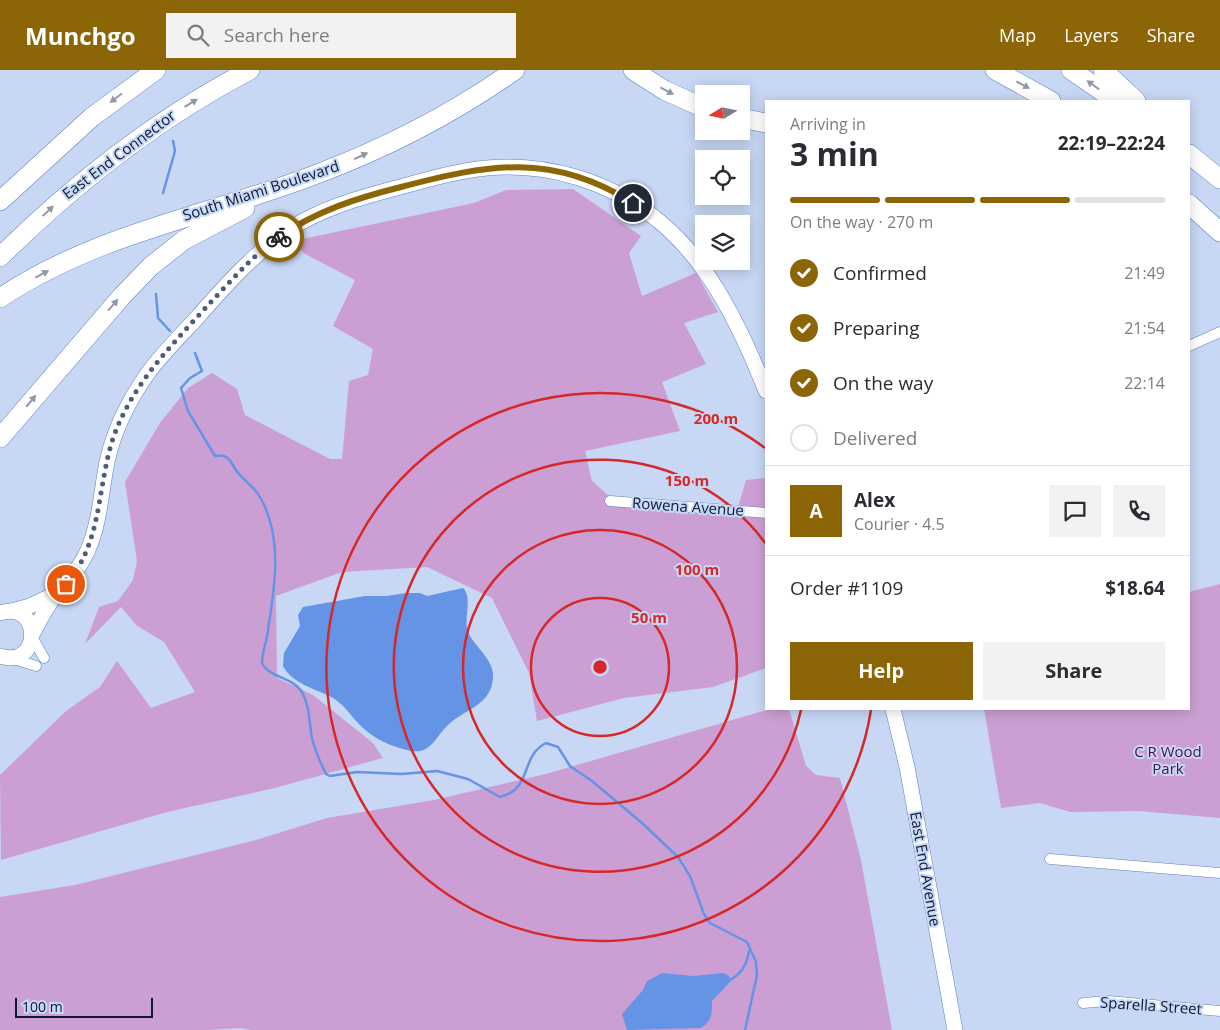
<!DOCTYPE html>
<html lang="en">
<head>
<meta charset="utf-8">
<style>
  :root { --surface:#fff; --page:#f2f2f3; --text:#2b2b33; --muted:#7c7c81; --line:#e1e1e2; --accent:#8c6506 }
  body { margin:0; font-family:"Open Sans",sans-serif; background:var(--page); color:var(--text); height:100vh; display:flex; flex-direction:column; font-size:19px; white-space:nowrap }
  * { box-sizing:border-box; margin:0 }
  p { font-size:16px; color:var(--muted) }
  .icon { flex:none; width:28px; height:28px; fill:none; stroke:currentColor; stroke-width:2; stroke-linecap:round; stroke-linejoin:round }
  .map { position:relative; flex:1; overflow:hidden }
  .panel { position:absolute; left:765px; top:30px; width:425px; height:610px; display:flex; flex-direction:column; background:var(--surface); border-radius:0px; box-shadow:0 2px 12px #0003 }
  .panel>* { flex:none }
  .needle { width:32px; rotate:260deg }
  .fabs { position:absolute; left:695px; top:15px; display:grid; gap:10px }
  .fabs a { display:grid; place-items:center; width:55px; height:55px; border-radius:0px; background:var(--surface); box-shadow:0 2px 12px #0003; font-size:25px }
  .scale { position:absolute; left:15px; bottom:12px; width:138px; box-sizing:border-box; padding-left:5px; border:2px solid #0c1a35; border-top:0; font-size:14px; line-height:18px; white-space:nowrap; color:#0c1a35; -webkit-text-stroke:4px #c7d7f4; paint-order:stroke }
  .pin { position:absolute; display:grid; place-items:center; width:42px; height:42px; color:#fff; margin:-21px; border:2px solid #fff; border-radius:50%; box-shadow:0 1px 5px #0007 }
  .courier { position:absolute; display:grid; place-items:center; width:50px; height:50px; margin:-25px; border:4px solid #8c6506; border-radius:50%; background:#fff; color:#222; box-shadow:0 1px 6px #0007 }
  .summary em { font-style:normal; font-weight:700 }
  .summary div { display:flex; flex-direction:column-reverse }
  .summary { display:flex; align-items:center; justify-content:space-between; height:85px; padding:0 25px }
  h1 { font-size:32px; font-weight:700; line-height:38px }
  .bar { display:grid; grid-template-columns:repeat(4,1fr); gap:8px 5px; align-content:center; height:60px; padding:0 25px }
  .bar i { height:6px; border-radius:4px; background:var(--line) }
  .bar .selected { background:var(--accent) }
  .bar p { grid-column:span 4 }
  .line { display:flex; align-items:center; gap:12px; padding:0 25px; border-top:1px solid var(--line) }
  .line div { flex:1 }
  .round { display:grid; place-items:center; flex:none; width:52px; height:52px; border-radius:0px; background:var(--page) }
  ol { padding:0 25px; list-style:none }
  li { display:flex; align-items:center; gap:15px; height:55px }
  li p { margin-inline-start:auto }
  li .icon { padding:5px; border-radius:50%; background:var(--accent); color:#fff; stroke-width:4 }
  li:last-child { color:var(--muted) }
  li i { width:28px; height:28px; border:2px solid var(--line); border-radius:50% }
  .action { display:flex; gap:10px; margin-top:auto; padding:10px 25px }
  .action a { flex:1; height:58px; border-radius:0px; background:var(--accent); color:#fff; font-size:20px; font-weight:700; line-height:58px; text-align:center }
  .action a+a { background:var(--page); color:var(--text) }
  header { display:flex; align-items:center; gap:30px; box-sizing:border-box; height:70px; padding:0 25px; background:var(--accent); color:#fff }
  header strong { font-size:24px }
  nav { display:flex; gap:28px; margin-inline-start:auto; font-size:18px }
  .search { width:350px; height:45px; background:var(--page); display:flex; align-items:center; gap:12px; box-sizing:border-box; padding:0 18px; border-radius:0px; color:var(--muted); font-size:19px }
  .map>svg:first-child { display:block }
  .green { fill:#cc9fd4 }
  .water { fill:#6593e6 }
  .lines { fill:none; stroke-linecap:round; stroke-linejoin:round }
  .stream { stroke:#6593e6; stroke-width:2.5 }
  .street-casing { stroke:#5c81c3; stroke-width:11 }
  .secondary-casing { stroke:#5c81c3; stroke-width:16 }
  .highway-casing { stroke:#5c81c3; stroke-width:20 }
  .street { stroke:#fff; stroke-width:10 }
  .secondary { stroke:#fff; stroke-width:15 }
  .highway { stroke:#fff; stroke-width:19 }
  .oneway { fill:#9298a4 }
  .done { stroke:#4d5c78; stroke-width:5; stroke-dasharray:0 9 }
  .route { stroke:#8c6506; stroke-width:6 }
  .ring { fill:none; stroke:#d62828; stroke-width:2.5 }
  .labels { text-anchor:middle; stroke-width:4; stroke-linejoin:round; paint-order:stroke }
  .street-label { font-size:15px; fill:#0c1a35; stroke:#c7d7f4 }
  .park-label { font-size:15px; fill:#4c0c57; stroke:#c7d7f4 }
  .centre { fill:#d62828; stroke:#c7d7f4; stroke-width:2.5 }
  .ring-label { font-size:15px; text-anchor:middle; font-weight:bold; fill:#d62828; stroke:#c7d7f4; stroke-width:4; stroke-linejoin:round; paint-order:stroke }
</style>
</head>
<body>
<header>
<strong>Munchgo</strong>
<div class="search"><svg class="icon" aria-label="search" viewBox="0 0 24 24"><circle cx="10" cy="10" r="6"/><path d="M15 15l6 6"/></svg>Search here</div>
<nav><a>Map</a><a>Layers</a><a>Share</a></nav>
</header>
<div class="map">
<svg width="1220" height="960" viewBox="0 0 1220 960">
  <rect width="100%" height="100%" fill="#c7d7f4"/>
  <path class="green" d="M 573,119 L 641,166 L 629,183 L 642,226 L 696,203 L 718,242 L 684,253 L 706,294 L 662,312 L 680,361 L 585,381 L 592,411 L 619,435 L 736,444 L 746,410 L 766,408 L 766,598 L 713,617 L 624,628 L 537,651 L 529,603 L 492,528 L 427,497 L 342,502 L 276,526 L 277,608 L 313,625 L 373,673 L 383,688 L 275,718 L 167,742 L 1,790 L 0,705 L 66,641 L 100,617 L 117,591 L 151,638 L 195,622 L 164,572 L 136,555 L 121,537 L 85,574 L 99,537 L 118,531 L 133,510 L 137,491 L 125,412 L 160,353 L 188,318 L 212,303 L 237,319 L 245,345 L 330,389 L 342,389 L 349,311 L 368,305 L 373,279 L 333,256 L 355,210 L 305,184 L 293,171 L 474,133 L 506,120 Z
    M 1220,514 L 1220,748 L 1139,741 L 1070,742 L 1040,733 L 1001,738 L 984,639 L 1189,639 L 1189,522 Z
    M 770,639 L 789,639 L 806,696 L 816,705 L 840,708 L 861,790 L 892,960 L 251,960 L 241,958 L 207,960 L 0,960 L 0,827 L 75,815 L 256,770 L 327,748 L 434,730 L 546,704 Z"/>
  <path class="water" d="M 463,518 C 473,527 463,549 468,562 C 474,576 492,588 493,604 C 494,635 466,638 448,655 C 433,669 431,688 403,679 C 385,674 370,666 357,652 C 350,644 343,634 333,628 C 317,619 292,614 283,596 L 284,583 L 300,556 L 298,545 L 303,537 L 365,526 L 387,526 L 406,523 L 420,523 L 427,526 Z
    M 662,903 L 693,906 L 724,903 L 729,906 L 731,911 L 712,931 C 712,944 712,951 701,958 L 627,960 L 622,944 L 643,920 L 647,911 Z"/>
  <g class="lines">
    <path class="stream" d="M 163,123 L 175,81 L 173,71
      M 156,224 L 158,248 L 170,261
      M 195,283 L 202,301 L 190,308 L 181,318 L 188,341 L 215,386 C 231,383 230,394 239,404 C 246,412 255,418 260,427 C 283,467 275,516 268,560 C 267,571 262,582 262,593 C 269,608 293,607 302,622 C 310,636 309,653 312,668 C 315,681 320,692 326,704 L 330,706 L 357,702 L 402,704 L 437,701 L 468,709 L 500,727 C 534,718 519,687 546,673 L 558,677 L 570,696 L 592,711 L 642,753 L 678,787 L 690,806 L 704,844 L 710,853 L 747,872 L 756,892 L 757,905 L 745,960
      M 728,911 C 741,905 747,895 749,881"/>
    <g class="street-casing">
      <path id="street" d="M 1189,276 L 1220,262
        M 610,431 L 766,443
        M 32,567 L 44,588
        M 11,588 L 36,596
        M 1050,789 L 1220,803
        M 1083,933 L 1108,931 L 1220,941"/>
    </g>
    <g class="secondary-casing">
      <path id="secondary" d="M 12,541 L 30,536 L 55,524
        M 0,543 C 42,529 42,600 0,586
        M 33,563 C 40,549 48,534 58,522 C 69,509 80,498 87,482 C 100,454 101,422 107,392 C 114,359 129,330 148,303 C 162,284 179,267 195,250 C 224,217 253,184 290,159 C 322,138 359,128 396,118 C 426,110 456,101 487,98 C 548,92 612,112 660,152 C 711,194 742,261 766,321
        M 893,639 L 907,697 L 955,960"/>
    </g>
    <g class="highway-casing">
      <path id="highway" d="M 633,0 L 664,20 L 704,38
        M 995,0 L 1051,31
        M 1071,0 L 1116,31
        M 1103,0 L 1136,31
        M 741,48 L 766,53
        M 1189,84 L 1220,109
        M 0,131 L 92,47 L 156,0
        M 1189,134 L 1220,162
        M 0,187 C 76,112 156,49 250,0
        M 0,228 C 99,162 209,146 317,104 C 386,78 454,43 515,0
        M 0,368 L 122,226 L 151,196 L 184,170 L 245,138"/>
    </g>
    <use href="#street" class="street"/>
    <use href="#secondary" class="secondary"/>
    <use href="#highway" class="highway"/>
  </g>
  <defs><path id="oneway-solid" d="M-6-.8H1V-3.2L6.5 0L1 3.2V.8H-6Z" transform="scale(1.25)"/></defs>
  <g class="oneway">
    <use href="#oneway-solid" transform="translate(1023 15) rotate(28)"/>
    <use href="#oneway-solid" transform="translate(1093 15) rotate(-144)"/>
    <use href="#oneway-solid" transform="translate(667 21) rotate(28)"/>
    <use href="#oneway-solid" transform="translate(116 28) rotate(143)"/>
    <use href="#oneway-solid" transform="translate(191 33) rotate(-31)"/>
    <use href="#oneway-solid" transform="translate(361 86) rotate(-25)"/>
    <use href="#oneway-solid" transform="translate(48 141) rotate(-43)"/>
    <use href="#oneway-solid" transform="translate(42 204) rotate(-28)"/>
    <use href="#oneway-solid" transform="translate(113 235) rotate(-49)"/>
    <use href="#oneway-solid" transform="translate(31 331) rotate(-50)"/>
  </g>
  <g class="lines">
    <path class="done" d="M 66,514 C 101,474 97,424 111,375 C 128,318 171,276 210,233 C 232,210 252,186 279,167"/>
    <path class="route" d="M 279,167 C 316,141 357,128 401,117 C 488,94 553,82 633,133"/>
  </g>
  <g class="ring">
    <circle cx="600" cy="597" r="69"/>
    <circle cx="600" cy="597" r="137"/>
    <path d="M801 640A206 206 0 1 1 766 474"/>
    <path d="M871 640A274 274 0 1 1 765 378"/>
  </g>
  <g class="labels">
    <g class="street-label">
      <text transform="translate(119 85) rotate(-37)" y="5">East End Connector</text>
      <text transform="translate(261 121) rotate(-18)" y="5">South Miami Boulevard</text>
      <text transform="translate(688 437) rotate(4)" y="5">Rowena Avenue</text>
      <text transform="translate(925 799) rotate(80)" y="5">East End Avenue</text>
      <text transform="translate(1151 936) rotate(4)" y="5">Sparella Street</text>
    </g>
    <g class="park-label">
      <text x="1168" y="687">C R Wood<tspan x="1168" dy="17">Park</tspan></text>
    </g>
  </g>
  <circle cx="600" cy="597" r="8" class="centre"/>
  <g class="ring-label">
    <text x="716" y="354">200 m</text>
    <text x="687" y="416">150 m</text>
    <text x="697" y="505">100 m</text>
    <text x="649" y="553">50 m</text>
  </g>
</svg>
<div class="fabs">
<a><svg class="needle" viewBox="-14 -14 28 28"><path d="M0-13l5 13h-10z" fill="#e53935"/><path d="M0 13l5-13h-10z" fill="#7c7c81"/></svg></a>
<a><svg class="icon" aria-label="locate" viewBox="0 0 24 24"><circle cx="12" cy="12" r="6"/><path d="M12 2v4M12 18v4M2 12h4M18 12h4"/></svg></a>
<a><svg class="icon" aria-label="layers" viewBox="0 0 24 24"><path d="M12 4l9 5-9 5-9-5zM3 14l9 5 9-5"/></svg></a>
</div>
<div class="scale">100 m</div>
<div class="pin" style="left:66px;top:514px;background:#ea580c"><svg class="icon" aria-label="bag" viewBox="0 0 24 24"><path d="M5 8h14l-1 12H6zM9 8a3 3 0 0 1 6 0"/></svg></div>
<div class="pin" style="left:633px;top:133px;background:#1f2937"><svg class="icon" aria-label="home" viewBox="0 0 24 24"><path d="M3 11l9-7 9 7M6 9v11h12V9"/></svg></div>
<div class="courier" style="left:279px;top:167px"><svg class="icon" aria-label="bike" viewBox="0 0 24 24"><circle cx="6" cy="16" r="4"/><circle cx="18" cy="16" r="4"/><path d="M6 16l4-8h5l3 8M10 8l3 8H6M13 5h3"/></svg></div>
<section class="panel">
<div class="summary"><div><h1>3 min</h1><p>Arriving in</p></div><em>22:19–22:24</em></div>
<div class="bar"><i class="selected"></i><i class="selected"></i><i class="selected"></i><i></i><p>On the way · 270 m</p></div>
<ol>
<li><svg class="icon" aria-label="check" viewBox="0 0 24 24"><path d="M5 12l5 5 9-10"/></svg>Confirmed<p>21:49</p></li>
<li><svg class="icon" aria-label="check" viewBox="0 0 24 24"><path d="M5 12l5 5 9-10"/></svg>Preparing<p>21:54</p></li>
<li><svg class="icon" aria-label="check" viewBox="0 0 24 24"><path d="M5 12l5 5 9-10"/></svg>On the way<p>22:14</p></li>
<li><i></i>Delivered</li>
</ol>
<div class="line" style="height:90px"><b class="round" style="background:var(--accent);color:#fff">A</b><div><b>Alex</b><p>Courier · 4.5</p></div><a class="round"><svg class="icon" aria-label="chat" viewBox="0 0 24 24"><path d="M4 5h16v11H9l-5 4z"/></svg></a><a class="round"><svg class="icon" aria-label="phone" viewBox="0 0 24 24"><path d="M5 4h4l2 5-3 2q2 4 5 5l2-3 5 2v4C11 20 4 13 5 4z"/></svg></a></div>
<div class="line" style="height:65px"><div>Order #1109</div><b>$18.64</b></div>
<div class="action"><a>Help</a><a>Share</a></div>
</section>
</div>
</body>
</html>
